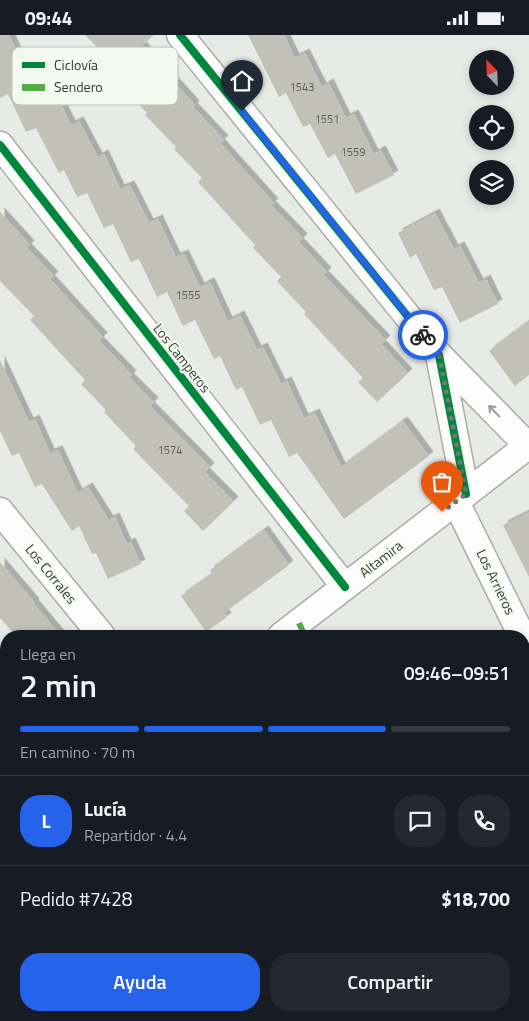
<!DOCTYPE html>
<html lang="es">
<head>
<meta charset="utf-8">
<style>
  :root { --surface:#171b24; --page:#242831; --text:#f1f3f6; --muted:#9ea1a6; --line:#363941; --accent:#2563eb }
  body { margin:0; font-family:"Titillium Web",sans-serif; background:var(--page); color:var(--text); height:100vh; display:flex; flex-direction:column; font-size:19px; white-space:nowrap }
  * { box-sizing:border-box; margin:0 }
  p { font-size:16px; color:var(--muted) }
  .icon { flex:none; width:28px; height:28px; fill:none; stroke:currentColor; stroke-width:2; stroke-linecap:round; stroke-linejoin:round }
  .map { position:relative; flex:1; overflow:hidden }
  .sheet { position:absolute; left:0px; top:595px; width:530px; height:391px; display:flex; flex-direction:column; background:var(--surface); border-radius:20px 20px 0 0; box-shadow:0 2px 8px #0003 }
  .sheet>* { flex:none }
  .needle { width:32px; rotate:337deg }
  .tools { position:absolute; left:469px; top:15px; display:grid; gap:10px }
  .tools a { display:grid; place-items:center; width:45px; height:45px; border-radius:50%; background:var(--surface); box-shadow:0 2px 8px #0003; font-size:25px }
  .pin { position:absolute; display:grid; place-items:center; width:42px; height:42px; color:#fff; margin:-51px -21px; border-radius:50% 50% 50% 0; rotate:-45deg; box-shadow:0 0 5px #0007 }
  .pin .icon { rotate:45deg }
  .courier { position:absolute; display:grid; place-items:center; width:50px; height:50px; margin:-25px; border:4px solid #2563eb; border-radius:50%; background:#fff; color:#222; box-shadow:0 1px 6px #0007 }
  .overview em { font-style:normal; font-weight:600 }
  .overview div { display:flex; flex-direction:column-reverse }
  .overview { display:flex; align-items:center; justify-content:space-between; height:85px; padding:0 20px }
  h1 { font-size:32px; font-weight:600; line-height:38px }
  .bar { display:grid; grid-template-columns:repeat(4,1fr); gap:8px 5px; align-content:center; height:60px; padding:0 20px }
  .bar i { height:6px; border-radius:4px; background:var(--line) }
  .bar .current { background:var(--accent) }
  .bar p { grid-column:span 4 }
  .line { display:flex; align-items:center; gap:12px; padding:0 20px; border-top:1px solid var(--line) }
  .line div { flex:1 }
  .round { display:grid; place-items:center; flex:none; width:52px; height:52px; border-radius:20px; background:var(--page) }
  .button { display:flex; gap:10px; margin-top:auto; padding:10px 20px }
  .button a { flex:1; height:58px; border-radius:20px; background:var(--accent); color:#fff; font-size:20px; font-weight:600; line-height:58px; text-align:center }
  .button a+a { background:var(--page); color:var(--text) }
  .status { display:flex; justify-content:space-between; align-items:center; height:35px; padding:0 25px; background:var(--surface); direction:ltr }
  .status svg { height:14px; fill:currentColor }
  .map>svg:first-child { display:block }
  .building { fill:#c1c1b7; filter:url(#shadow) }
  .lines { fill:none; stroke-linecap:round; stroke-linejoin:round }
  .street-casing { stroke:#abadaa; stroke-width:29 }
  .street { stroke:#fbfcfb; stroke-width:26 }
  .quiet { stroke:#55ac45; stroke-width:6; stroke-dasharray:12 6; stroke-linecap:butt }
  .cycleway-casing { stroke:#f4f9f0; stroke-width:11 }
  .cycleway { stroke:#00873e; stroke-width:8 }
  .oneway { stroke:#9a9b99 }
  .done { stroke:#757874; stroke-width:5; stroke-dasharray:0 9 }
  .route { stroke:#2563eb; stroke-width:6 }
  .labels { text-anchor:middle; stroke-width:4; stroke-linejoin:round; paint-order:stroke }
  .number-label { font-size:11px; fill:#5a5c57 }
  .street-label { font-size:14px; fill:#383a37; stroke:#f4f9f0 }
  .key { fill:#f4f9f0; stroke:#bcc0b8; stroke-width:1 }
  .key-label { font-size:14px; fill:#383a37 }
</style>
</head>
<body>
<div class="status"><b>09:44</b><svg viewBox="0 0 49 12"><path d="M0 12V9h3v3zM5 12V6h3v6zM10 12V3h3v9zM15 12V0h3v12zM26 1h20v11H26zM47 4h2v5h-2z"/></svg></div>
<div class="map">
<svg width="529" height="986" viewBox="0 0 529 986">
  <defs>
    <filter id="shadow"><feDropShadow dx="4.5" dy="-4.5" stdDeviation="0" flood-color="#0004"/></filter>
  </defs>
  <rect width="100%" height="100%" fill="#e7eae5"/>
  <path class="building" d="M 0,0 L 9,0 L 20,23 L 26,20 L 44,58 L 53,53 L 71,90 L 79,86 L 98,122 L 104,119 L 120,154 L 130,150 L 149,188 L 158,184 L 176,222 L 184,219 L 200,252 L 210,247 L 228,286 L 240,280 L 257,315 L 263,312 L 281,349 L 287,346 L 304,383 L 315,378 L 341,432 L 403,386 L 429,421 L 344,484 L 297,418 L 289,422 L 271,385 L 260,390 L 242,352 L 236,355 L 220,321 L 214,324 L 195,285 L 183,291 L 167,257 L 157,262 L 139,224 L 131,227 L 113,189 L 104,193 L 87,158 L 77,162 L 64,135 L 59,138 L 36,93 L 26,97 L 8,59 L 0,63 Z
    M 85,0 L 153,0 L 142,11 L 195,70 L 193,72 L 224,105 L 220,108 L 274,168 L 271,170 L 303,203 L 299,207 L 327,237 L 324,240 L 386,305 L 381,309 L 408,338 L 377,367 L 358,347 L 363,343 L 304,279 L 306,277 L 277,246 L 281,242 L 253,213 L 255,210 L 198,147 L 202,143 L 174,114 L 176,112 L 145,80 L 147,78 L 118,47 L 120,45 L 94,18 L 99,14 Z
    M 248,0 L 284,0 L 295,23 L 305,18 L 322,52 L 329,48 L 346,83 L 354,79 L 374,119 L 381,115 L 394,140 L 356,159 L 335,119 L 328,123 L 310,89 L 303,92 L 286,58 L 279,62 Z
    M 0,177 L 30,210 L 27,213 L 54,241 L 50,244 L 103,302 L 99,306 L 132,340 L 129,342 L 154,367 L 150,371 L 210,432 L 205,437 L 234,466 L 203,496 L 184,476 L 189,471 L 133,414 L 136,411 L 104,377 L 106,375 L 81,349 L 85,345 L 30,285 L 34,281 L 0,246 Z
    M 435,178 L 454,214 L 460,211 L 479,248 L 486,244 L 498,269 L 460,288 L 442,252 L 434,255 L 416,219 L 410,223 L 398,198 Z
    M 529,286 L 529,340 L 515,351 L 489,316 Z
    M 0,325 L 29,387 L 35,384 L 50,418 L 58,415 L 78,458 L 88,452 L 109,485 L 115,482 L 127,509 L 131,507 L 141,529 L 108,544 L 96,518 L 92,519 L 79,491 L 72,496 L 42,449 L 35,452 L 19,418 L 12,421 L 0,396 Z
    M 529,477 L 529,542 L 503,490 Z
    M 264,495 L 289,530 L 224,578 L 227,582 L 206,597 L 181,561 L 212,539 L 210,535 Z
    M 0,527 L 35,568 L 34,569 L 61,601 L 16,601 L 0,583 Z"/>
  <g class="lines">
    <g class="street-casing">
      <path id="street" d="M 180,0 L 439,320 L 466,459
        M 0,110 L 345,552
        M 439,320 L 528,411
        M 456,467 L 522,601
        M 0,476 L 102,601
        M 281,601 L 529,410
        M 0,818 L 6,813
        M 0,890 L 6,902
        M 44,980 L 47,986
        M 268,980 L 271,986
        M 487,980 L 490,986"/>
    </g>
    <use href="#street" class="street"/>
    <path class="quiet" d="M 299,588 L 305,601
      M 0,890 L 6,902
      M 44,980 L 47,986
      M 268,980 L 271,986
      M 487,980 L 490,986"/>
    <g class="cycleway-casing">
      <path id="cycleway" d="M 180,0 L 439,320 L 466,459
        M 0,110 L 345,552"/>
    </g>
    <use href="#cycleway" class="cycleway"/>
  </g>
  <defs><path id="oneway-shaft" d="M-6 0H5M1.5-3L5.5 0L1.5 3" fill="none" stroke-width="1.6" stroke-linecap="round" stroke-linejoin="round" transform="scale(1.25)"/></defs>
  <use class="oneway" href="#oneway-shaft" transform="translate(494 376) rotate(-134)"/>
  <g class="lines">
    <path class="done" d="M 423,300 L 439,320 L 466,459 L 442,477"/>
    <path class="route" d="M 242,76 L 423,300"/>
  </g>
  <g class="labels">
    <g class="number-label">
      <text x="302" y="56">1543</text>
      <text x="327" y="88">1551</text>
      <text x="353" y="121">1559</text>
      <text x="188" y="264">1555</text>
      <text x="170" y="419">1574</text>
    </g>
    <g class="street-label">
      <text transform="translate(182 323) rotate(52)" y="5">Los Camperos</text>
      <text transform="translate(381 524) rotate(-38)" y="5">Altamira</text>
      <text transform="translate(51 539) rotate(51)" y="5">Los Corrales</text>
      <text transform="translate(496 547) rotate(64)" y="5">Los Arrieros</text>
    </g>
  </g>
  <rect x="12" y="12" width="166" height="58" rx="8" class="key"/>
  <rect x="22" y="27" width="23" height="6" fill="#00873e"/>
  <rect x="22" y="49" width="23" height="7" fill="#55ac45"/>
  <g class="key-label">
    <text x="54" y="35">Ciclovía</text>
    <text x="54" y="57">Sendero</text>
  </g>
</svg>
<div class="tools">
<a><svg class="needle" viewBox="-14 -14 28 28"><path d="M0-13l5 13h-10z" fill="#e53935"/><path d="M0 13l5-13h-10z" fill="#9ea1a6"/></svg></a>
<a><svg class="icon" aria-label="locate" viewBox="0 0 24 24"><circle cx="12" cy="12" r="6"/><path d="M12 2v4M12 18v4M2 12h4M18 12h4"/></svg></a>
<a><svg class="icon" aria-label="layers" viewBox="0 0 24 24"><path d="M12 4l9 5-9 5-9-5zM3 14l9 5 9-5"/></svg></a>
</div>
<div class="pin" style="left:442px;top:477px;background:#ea580c"><svg class="icon" aria-label="bag" viewBox="0 0 24 24"><path d="M5 8h14l-1 12H6zM9 8a3 3 0 0 1 6 0"/></svg></div>
<div class="pin" style="left:242px;top:76px;background:#1f2937"><svg class="icon" aria-label="home" viewBox="0 0 24 24"><path d="M3 11l9-7 9 7M6 9v11h12V9"/></svg></div>
<div class="courier" style="left:423px;top:300px"><svg class="icon" aria-label="bike" viewBox="0 0 24 24"><circle cx="6" cy="16" r="4"/><circle cx="18" cy="16" r="4"/><path d="M6 16l4-8h5l3 8M10 8l3 8H6M13 5h3"/></svg></div>
<section class="sheet">
<div class="overview"><div><h1>2 min</h1><p>Llega en</p></div><em>09:46–09:51</em></div>
<div class="bar"><i class="current"></i><i class="current"></i><i class="current"></i><i></i><p>En camino · 70 m</p></div>
<div class="line" style="height:90px"><b class="round" style="background:var(--accent);color:#fff">L</b><div><b>Lucía</b><p>Repartidor · 4.4</p></div><a class="round"><svg class="icon" aria-label="chat" viewBox="0 0 24 24"><path d="M4 5h16v11H9l-5 4z"/></svg></a><a class="round"><svg class="icon" aria-label="phone" viewBox="0 0 24 24"><path d="M5 4h4l2 5-3 2q2 4 5 5l2-3 5 2v4C11 20 4 13 5 4z"/></svg></a></div>
<div class="line" style="height:65px"><div>Pedido #7428</div><b>$18,700</b></div>
<div class="button"><a>Ayuda</a><a>Compartir</a></div>
</section>
</div>
</body>
</html>
